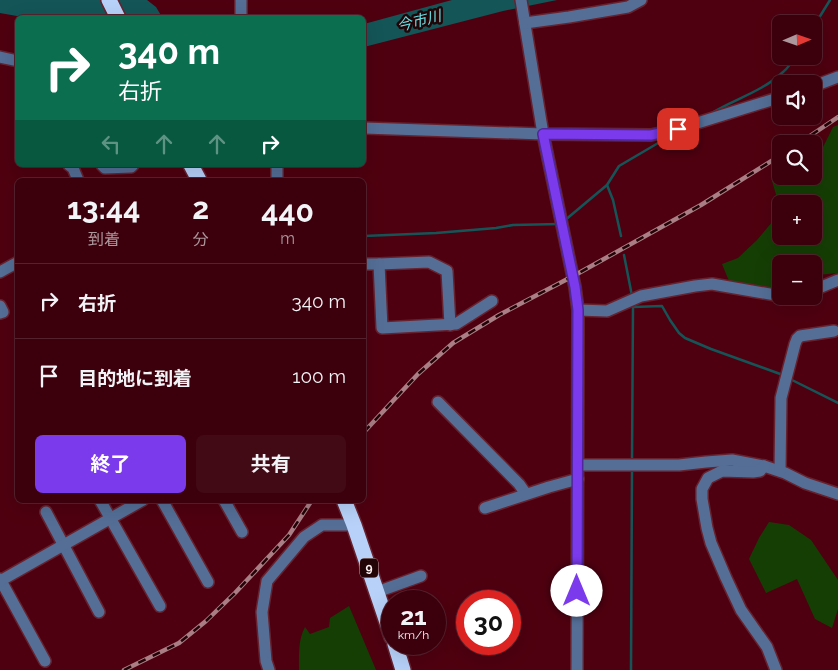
<!DOCTYPE html>
<html lang="ja">
<head>
<meta charset="utf-8">
<style>
  body { margin:0; font-family:Raleway,"Noto Sans JP",sans-serif; background:#420a15; color:#f1f3f6; height:100vh; display:flex; flex-direction:column; font-size:19px; white-space:nowrap }
  * { box-sizing:border-box; margin:0 }
  p { font-size:16px; color:#ac979d }
  .icon { flex:none; width:28px; height:28px; fill:none; stroke:currentColor; stroke-width:2; stroke-linecap:round; stroke-linejoin:round }
  .map { position:relative; flex:1; overflow:hidden }
  .side { position:absolute; left:15px; top:178px; width:351px; height:325px; display:flex; flex-direction:column; background:#3b000c; border-radius:8px; box-shadow:0 5px 20px #0002,0 0 0 1px #54222d }
  .side>* { flex:none }
  .banner { position:absolute; left:15px; top:15px; width:351px; height:152px; border-radius:8px; box-shadow:0 5px 20px #0002,0 0 0 1px #54222d; background:#0b6e4f; color:#fff; overflow:hidden }
  .needle { width:32px; rotate:88deg }
  .fabs { position:absolute; left:772px; top:15px; display:grid; gap:10px }
  .fabs a { display:grid; place-items:center; width:50px; height:50px; border-radius:8px; background:#3b000c; box-shadow:0 5px 20px #0002,0 0 0 1px #54222d; font-size:25px }
  .speed { position:absolute; left:381px; top:590px; display:flex; gap:10px; font-size:25px; font-weight:700; text-align:center }
  .speed>* { display:grid; place-content:center; width:65px; height:65px; border-radius:50%; background:#3b000c; box-shadow:0 5px 20px #0002,0 0 0 1px #54222d; line-height:1 }
  .speed small { font-size:12px; font-weight:400 }
  .speed .limit { border:8px solid #d22; background:#fff; color:#111 }
  .pin { position:absolute; display:grid; place-items:center; width:42px; height:42px; color:#fff; margin:-21px; border-radius:10px; box-shadow:0 2px 8px #0006 }
  .me { position:absolute; width:55px; margin:-28px; rotate:0deg; stroke-linejoin:round; filter:drop-shadow(0 0 4px #0008) }
  .turn { display:flex; align-items:center; gap:18px; height:105px; padding:0 20px; font-size:22px }
  .turn .icon { width:65px; height:65px; stroke-width:2.5 }
  .turn b { display:block; font-size:35px; line-height:42px }
  .lanes { display:flex; align-items:center; height:48px; padding:0 20px; background:#0003; justify-content:center; gap:25px; direction:ltr }
  .lanes .off { opacity:.35 }
  .eta { display:flex; justify-content:space-evenly; align-items:center; height:85px; text-align:center }
  .eta b { font-size:30px; font-weight:700; line-height:35px }
  .button { display:flex; gap:10px; margin-top:auto; padding:10px 20px }
  .button a { flex:1; height:58px; border-radius:8px; background:#7c3aed; color:#fff; font-size:20px; font-weight:700; line-height:58px; text-align:center }
  .button a+a { background:#420a15; color:#f1f3f6 }
  ul { padding:0; list-style:none }
  li { display:flex; align-items:center; gap:15px; height:75px; padding:0 20px; border-top:1px solid #54222d }
  li div { flex:1 }
  li b { display:block; font-size:19px }
  li em { font-style:normal }
  .map>svg:first-child { display:block }
  .green { fill:#153e05; fill-rule:evenodd }
  .water { fill:#145558 }
  .lines { fill:none; stroke-linecap:round; stroke-linejoin:round }
  .stream { stroke:#145558; stroke-width:2.5 }
  .minor-casing { stroke:#67222f; stroke-width:14 }
  .highway-casing { stroke:#67222f; stroke-width:18 }
  .minor { stroke:#546e96; stroke-width:11 }
  .highway { stroke:#b7d1f9; stroke-width:15 }
  .rail-casing { stroke:#a97e85; stroke-width:4.5 }
  .rail { stroke:#220406; stroke-width:2.5; stroke-dasharray:8; stroke-linecap:butt }
  .route-casing { stroke:#51269a; stroke-width:12 }
  .route { stroke:#7c3aed; stroke-width:9 }
  .labels { text-anchor:middle; stroke-width:5; stroke-linejoin:round; paint-order:stroke }
  .shield { fill:#220406; stroke:#b9a9aa; stroke-width:1 }
  .shield-label { font-size:12px; font-weight:bold; fill:#faf0f0 }
  .water-label { font-size:15px; font-style:italic; fill:#64e3e8; stroke:#220406 }
</style>
</head>
<body>
<div class="map">
<svg width="838" height="670" viewBox="0 0 838 670">
  <rect width="100%" height="100%" fill="#4f0010"/>
  <!-- green -->
  <g class="green">
    <path d="M838,125v148l-21,2 -3,2v-13h-33v23l-9,1 -43,-7 -7,-17 16,-6 19,-18 16,-19 4,-23 -5,-17 9,-7v2h33v-21l7,-4 12,-24zM781,204h33v32h-33z"/>
    <path d="M769,522l20,3 22,15 27,40v29l-6,19 -17,-9 -18,-40 -31,14 -17,-34 10,-21z"/>
    <path d="M349,606l27,64h-77c0,-15 -1,-30 6,-43l5,7 19,-7 1,-9z"/>
  </g>
  <!-- water -->
  <g class="water">
    <path d="M0,0h147l9,7 6,10 -134,1 -28,-5z"/>
    <path d="M452,0h105l-54,11 -139,36v-23z"/>
  </g>
  <g class="lines">
    <!-- stream -->
    <g class="stream">
      <path d="M814,26l16,-26"/>
      <path d="M710,115v-1c24,-15 52,-22 73,-42 5,-4 9,-10 12,-16"/>
      <path d="M607,185l6,15 8,36"/>
      <path d="M564,221l43,-36 12,-19 46,-27 11,-4"/>
      <path d="M364,236l72,-3 60,-5 17,-3 46,-1"/>
      <path d="M624,255l8,41"/>
      <path d="M633,307l29,-1 8,14 9,13 6,5 26,11 72,26"/>
      <path d="M790,379l48,24"/>
      <path d="M632,461l1,-157"/>
      <path d="M631,670l1,-201"/>
    </g>
    <!-- minor casing -->
    <g class="minor-casing">
      <g id="minor">
        <path d="M521,0l22,134 32,153 3,23 -1,360"/>
        <path d="M241,18v-18"/>
        <path d="M525,23l44,-6 59,-10 13,-7"/>
        <path d="M0,57l18,4"/>
        <path d="M814,86l24,-9"/>
        <path d="M364,128l179,6 108,1 27,-6 103,-32"/>
        <path d="M69,165l4,3 5,12"/>
        <path d="M102,165l3,3 26,-1 2,-2"/>
        <path d="M277,165v15"/>
        <path d="M364,264h15l50,-2 18,9 3,54"/>
        <path d="M379,264l3,64 74,-4 36,-23"/>
        <path d="M0,272l18,-10"/>
        <path d="M814,290l24,-10"/>
        <path d="M0,306l3,6 -3,1"/>
        <path d="M578,310l29,1 34,-15 54,-10 17,-2 69,12"/>
        <path d="M438,402l81,82 7,10"/>
        <path d="M578,465h101l27,-3 26,-2 32,6 21,7 20,10 33,11"/>
        <path d="M764,466l-4,5 -7,1 -31,-1 -14,7 -6,11v10l5,29 4,15 15,35 15,32 26,37 9,23"/>
        <path d="M780,471l1,-73 14,-54 2,-5 3,-3 34,-5"/>
        <path d="M100,500l60,106"/>
        <path d="M162,500l46,82"/>
        <path d="M224,500l18,32"/>
        <path d="M485,508l64,-21 29,-8"/>
        <path d="M46,512l53,100"/>
        <path d="M0,579l45,82"/>
        <path d="M0,581l143,-81"/>
        <path d="M377,592l44,-16"/>
        <path d="M269,670l-3,-9 -4,-49 5,-31 37,-44 18,-12h32"/>
      </g>
    </g>
    <!-- highway casing -->
    <g class="highway-casing">
      <g id="highway">
        <path d="M109,0l9,18"/>
        <path d="M191,165l8,15"/>
        <path d="M344,500l10,25 38,112"/>
        <path d="M395,644l8,26"/>
      </g>
    </g>
    <!-- minor -->
    <use href="#minor" class="minor"/>
    <!-- highway -->
    <use href="#highway" class="highway"/>
    <!-- rail casing -->
    <g class="rail-casing">
      <g id="rail">
        <path d="M798,144l40,-27"/>
        <path d="M364,432l54,-58 35,-31 46,-28 78,-41 124,-69 80,-50"/>
        <path d="M124,670l55,-27 27,-22 29,-28 54,-58 23,-35"/>
      </g>
    </g>
    <!-- rail -->
    <use href="#rail" class="rail"/>
  </g>
  <g class="lines">
    <!-- route casing -->
    <g class="route-casing">
      <path id="route" d="M577,591l1,-281 -3,-23 -32,-153 108,1 27,-6"/>
    </g>
    <!-- route -->
    <use href="#route" class="route"/>
  </g>
  <g class="labels">
    <!-- shield labels -->
    <rect class="shield" x="360" y="558.5" width="18" height="19" rx="4"/>
    <g class="shield-label">
      <text x="369" y="572">9</text>
    </g>
    <!-- water labels -->
    <g class="water-label">
      <text transform="translate(419 21) rotate(-14)" y="5">今市川</text>
    </g>
  </g>
</svg>
<div class="fabs">
<a><svg class="needle" viewBox="-14 -14 28 28"><path d="M0-13l5 13h-10z" fill="#e53935"/><path d="M0 13l5-13h-10z" fill="#ac979d"/></svg></a>
<a><svg class="icon" aria-label="sound" viewBox="0 0 24 24"><path d="M4 9h4l5-4v14l-5-4H4zM17 9q2 3 0 6"/></svg></a>
<a><svg class="icon" aria-label="search" viewBox="0 0 24 24"><circle cx="10" cy="10" r="6"/><path d="M15 15l6 6"/></svg></a>
<a>+</a>
<a>−</a>
</div>
<div class="speed"><div>21<small>km/h</small></div><div class="limit">30</div></div>
<div class="pin" style="left:678px;top:129px;background:#d93025"><svg class="icon" aria-label="arrive" viewBox="0 0 24 24"><path d="M6 21V4h12l-3 4 3 4H6"/></svg></div>
<svg class="me" style="left:577px;top:591px" viewBox="-20 -20 40 40"><circle r="19" fill="#fff"/><path d="M0-13L10 11 0 6-10 11z" fill="#7c3aed"/></svg>
<div class="banner">
<div class="turn"><svg class="icon" aria-label="right" viewBox="0 0 24 24"><path d="M7 20v-9h11M14 6l5 5-5 5"/></svg><div><b>340 m</b>右折</div></div>
<div class="lanes"><svg class="icon off" aria-label="left" viewBox="0 0 24 24"><path d="M17 20v-9H6M10 6l-5 5 5 5"/></svg><svg class="icon off" aria-label="ahead" viewBox="0 0 24 24"><path d="M12 20V5M6 11l6-6 6 6"/></svg><svg class="icon off" aria-label="ahead" viewBox="0 0 24 24"><path d="M12 20V5M6 11l6-6 6 6"/></svg><svg class="icon" aria-label="right" viewBox="0 0 24 24"><path d="M7 20v-9h11M14 6l5 5-5 5"/></svg></div>
</div>
<section class="side">
<div class="eta">
<div><b>13:44</b><p>到着</p></div>
<div><b>2</b><p>分</p></div>
<div><b>440</b><p>m</p></div>
</div>
<ul>
<li><svg class="icon" aria-label="right" viewBox="0 0 24 24"><path d="M7 20v-9h11M14 6l5 5-5 5"/></svg><div><b>右折</b></div><em>340 m</em></li>
<li><svg class="icon" aria-label="arrive" viewBox="0 0 24 24"><path d="M6 21V4h12l-3 4 3 4H6"/></svg><div><b>目的地に到着</b></div><em>100 m</em></li>
</ul>
<div class="button"><a>終了</a><a>共有</a></div>
</section>
</div>
</body>
</html>
